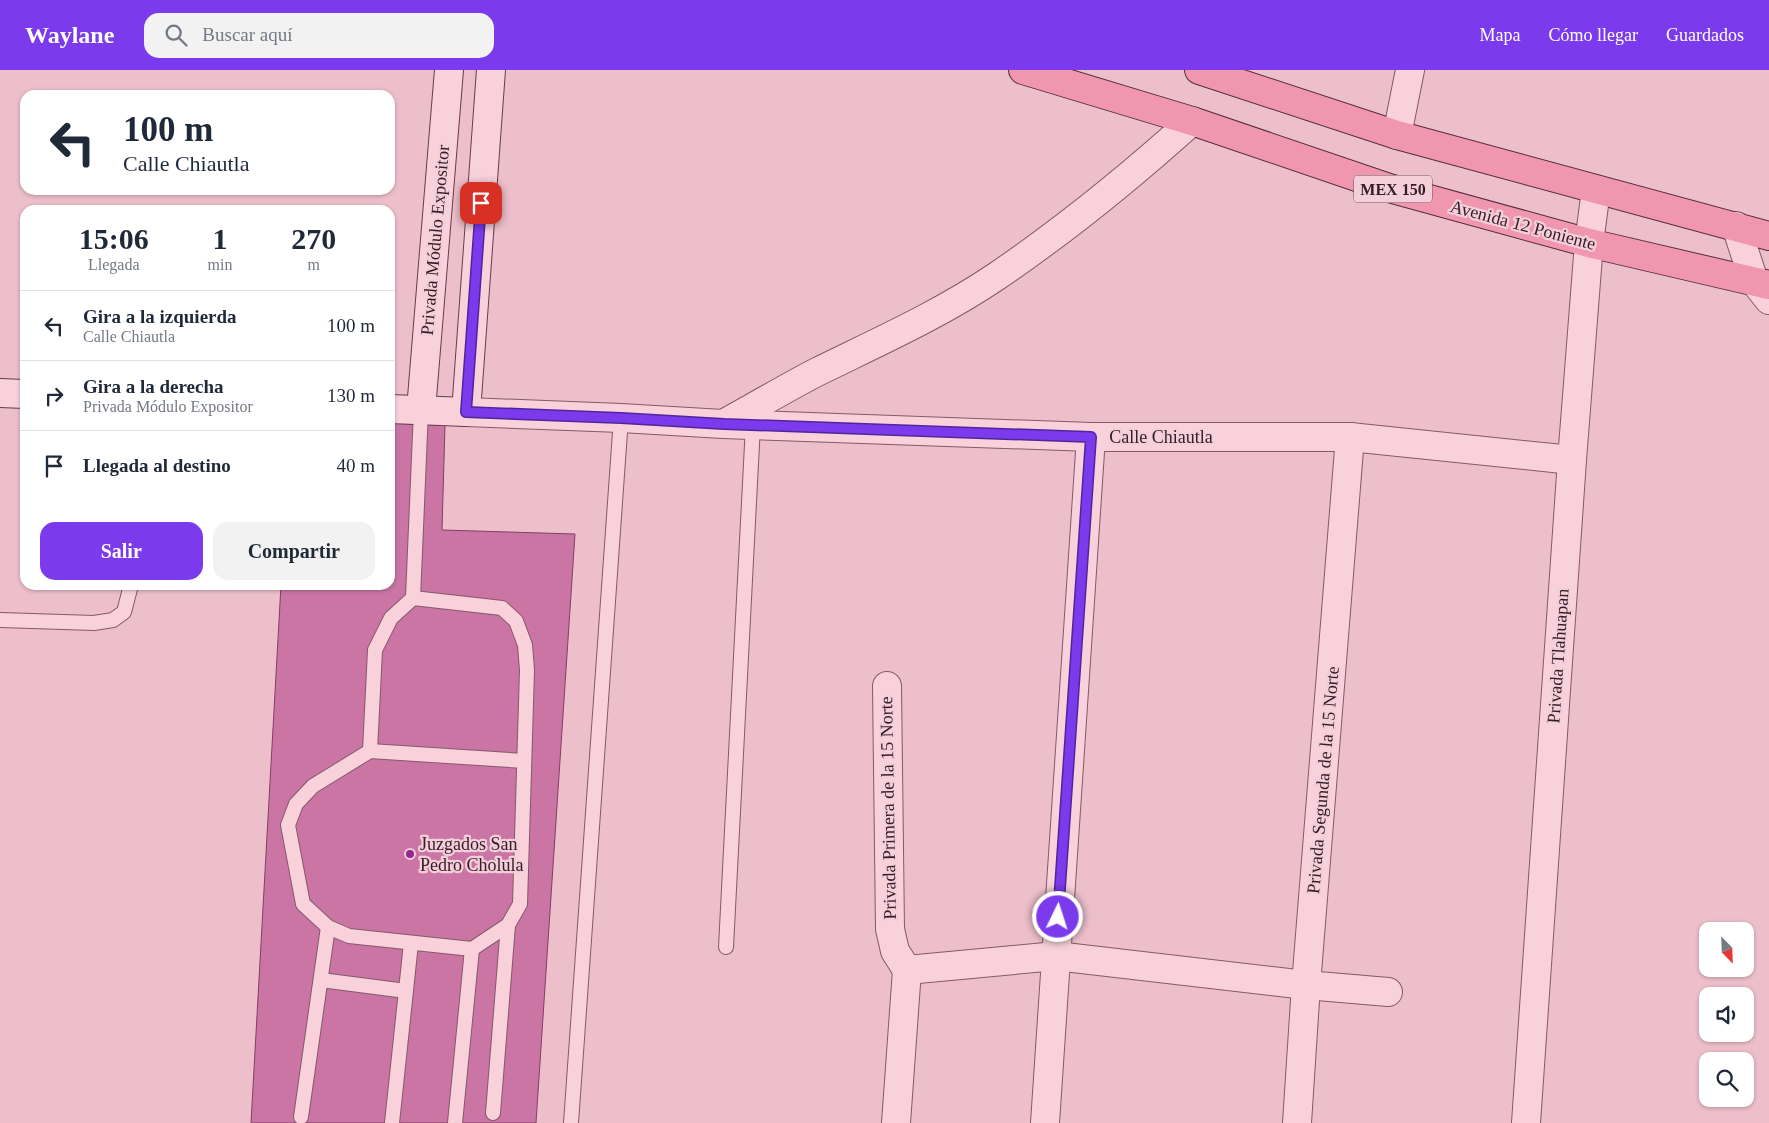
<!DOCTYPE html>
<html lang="es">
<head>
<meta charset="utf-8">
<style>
  body { margin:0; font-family:"Times New Roman",serif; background:#f2f2f3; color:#1f2937; height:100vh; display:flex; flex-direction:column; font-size:19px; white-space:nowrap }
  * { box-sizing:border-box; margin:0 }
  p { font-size:16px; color:#747a83 }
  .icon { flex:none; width:28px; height:28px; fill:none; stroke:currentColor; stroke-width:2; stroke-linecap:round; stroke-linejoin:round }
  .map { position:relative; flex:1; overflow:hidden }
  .sheet { position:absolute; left:20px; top:135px; width:375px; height:385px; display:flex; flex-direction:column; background:#fff; border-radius:15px; box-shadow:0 1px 4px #0004 }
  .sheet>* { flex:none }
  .banner { position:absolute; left:20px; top:20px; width:375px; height:105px; border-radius:15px; box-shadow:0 1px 4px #0004; background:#fff; color:#1f2937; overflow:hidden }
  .needle { width:32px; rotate:157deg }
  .buttons { position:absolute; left:1699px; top:852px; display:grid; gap:10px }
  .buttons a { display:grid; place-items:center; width:55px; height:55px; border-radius:10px; background:#fff; box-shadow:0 1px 4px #0004; font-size:25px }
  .pin { position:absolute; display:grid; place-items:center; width:42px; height:42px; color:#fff; margin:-21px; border-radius:10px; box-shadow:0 2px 8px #0006 }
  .me { position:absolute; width:55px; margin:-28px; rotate:4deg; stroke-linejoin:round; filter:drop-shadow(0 0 4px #0008) }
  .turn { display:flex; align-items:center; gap:18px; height:105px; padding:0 20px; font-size:22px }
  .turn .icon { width:65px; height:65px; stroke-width:2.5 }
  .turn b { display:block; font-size:35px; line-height:42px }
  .eta { display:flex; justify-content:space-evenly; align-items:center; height:85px; text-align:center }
  .eta b { font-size:30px; font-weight:600; line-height:35px }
  .cta { display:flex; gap:10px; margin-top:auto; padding:10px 20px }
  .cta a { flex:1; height:58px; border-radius:15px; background:#7c3aed; color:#fff; font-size:20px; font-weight:600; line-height:58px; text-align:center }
  .cta a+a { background:#f2f2f3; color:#1f2937 }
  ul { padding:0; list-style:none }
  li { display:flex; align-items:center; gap:15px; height:70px; padding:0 20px; border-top:1px solid #e0e1e3 }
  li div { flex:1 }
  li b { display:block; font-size:19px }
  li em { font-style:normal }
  header { display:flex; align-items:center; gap:30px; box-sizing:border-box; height:70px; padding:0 25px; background:#7c3aed; color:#fff }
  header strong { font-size:24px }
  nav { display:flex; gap:28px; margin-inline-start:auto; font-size:18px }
  .search { width:350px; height:45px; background:#f2f2f3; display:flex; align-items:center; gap:12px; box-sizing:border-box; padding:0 18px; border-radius:15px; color:#747a83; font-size:19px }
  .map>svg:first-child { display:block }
  .building { fill:#ca75a4; stroke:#833e65 }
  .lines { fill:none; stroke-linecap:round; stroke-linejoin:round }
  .lane-casing { stroke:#85586b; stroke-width:16 }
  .street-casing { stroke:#85586b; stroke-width:30 }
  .secondary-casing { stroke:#663b4f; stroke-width:30 }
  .primary-casing { stroke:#522c3f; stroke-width:30 }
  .lane { stroke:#f8d1db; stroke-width:14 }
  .street { stroke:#f8d1db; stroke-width:28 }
  .secondary { stroke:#f8d1db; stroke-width:28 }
  .primary { stroke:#f096af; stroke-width:28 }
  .route-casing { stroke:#51269a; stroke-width:12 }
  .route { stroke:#7c3aed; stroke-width:9 }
  .poi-dot { fill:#92298f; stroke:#f4ced8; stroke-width:2 }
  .labels { text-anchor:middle; stroke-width:4.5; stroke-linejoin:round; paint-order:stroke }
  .shield { fill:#f4ced8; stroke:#6e515d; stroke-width:1 }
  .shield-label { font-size:16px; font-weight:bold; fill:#341c28 }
  .street-label { font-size:18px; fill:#341c28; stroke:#f4ced8 }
  .poi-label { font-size:18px; fill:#341c28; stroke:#f4ced8; text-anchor:start }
</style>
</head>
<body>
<header>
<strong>Waylane</strong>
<div class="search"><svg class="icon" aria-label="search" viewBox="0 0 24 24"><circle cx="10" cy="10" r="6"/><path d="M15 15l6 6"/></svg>Buscar aquí</div>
<nav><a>Mapa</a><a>Cómo llegar</a><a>Guardados</a></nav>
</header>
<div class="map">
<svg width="1769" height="1053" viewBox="0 0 1769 1053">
  <rect width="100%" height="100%" fill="#edbfcb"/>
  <!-- building -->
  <path class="building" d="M390,353l55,2 -3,105 133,4 -39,589h-285l30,-538h109z"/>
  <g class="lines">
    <!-- lane casing -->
    <g class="lane-casing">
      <g id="lane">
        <path d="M421,340l-8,188 89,10 14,13 9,24 2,25 -7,234 -12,21 -36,24 -17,174"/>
        <path d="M413,528l-22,20 -16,32 -5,101 -57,35 -17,18 -8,21 15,79 25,23 21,9 123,13"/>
        <path d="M0,550l94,3 19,-3 11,-8 7,-27"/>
        <path d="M370,681l154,10"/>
        <path d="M726,877l27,-522"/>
        <path d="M321,910l85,11"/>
        <path d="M493,1043l15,-188"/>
        <path d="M301,1047l27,-190"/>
        <path d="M392,1053l19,-180"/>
        <path d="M571,1053l50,-705"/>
      </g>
    </g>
    <!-- street casing -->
    <g class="street-casing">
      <g id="street">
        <path d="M1397,65l13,-65"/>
        <path d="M1736,156l18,55 15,19"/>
        <path d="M466,342l155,6 102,6 368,13h259l222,23"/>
        <path d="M725,353c31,-17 61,-35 92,-51 61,-30 124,-58 180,-96 69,-47 134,-100 195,-155"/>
        <path d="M887,616l3,243 5,22 12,19 149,-14 250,29 82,7"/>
        <path d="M896,1053l11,-153"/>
        <path d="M1045,1053l46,-686"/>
        <path d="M1297,1053l9,-138 44,-548"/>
        <path d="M1526,1053l46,-663 17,-217 7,-53"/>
      </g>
    </g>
    <!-- secondary casing -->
    <g class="secondary-casing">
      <g id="secondary">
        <path d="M0,323l25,1"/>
        <path d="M390,339l76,3 25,-342"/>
        <path d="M421,340l28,-340"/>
      </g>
    </g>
    <!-- primary casing -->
    <g class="primary-casing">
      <g id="primary">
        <path d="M1023,0l169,51 197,67 200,55 180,42"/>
        <path d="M1199,0l198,65 372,101"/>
      </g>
    </g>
    <!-- lane -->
    <use href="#lane" class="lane"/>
    <!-- street -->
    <use href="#street" class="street"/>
    <!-- secondary -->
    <use href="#secondary" class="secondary"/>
    <!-- primary -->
    <use href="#primary" class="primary"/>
  </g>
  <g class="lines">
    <!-- route casing -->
    <g class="route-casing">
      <path id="route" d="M481,133l-15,209 155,6 103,6 367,13 -33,480"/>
    </g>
    <!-- route -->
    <use href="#route" class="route"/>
  </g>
  <!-- markers -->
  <circle class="poi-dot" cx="410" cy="784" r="5"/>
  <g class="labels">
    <!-- shield labels -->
    <rect class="shield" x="1354" y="105.5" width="78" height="27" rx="4"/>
    <g class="shield-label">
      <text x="1393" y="125">MEX 150</text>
    </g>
    <!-- street labels -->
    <g class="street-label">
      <text transform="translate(1523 155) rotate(15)" y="6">Avenida 12 Poniente</text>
      <text transform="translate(435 170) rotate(-85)" y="6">Privada Módulo Expositor</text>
      <text x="1161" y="373">Calle Chiautla</text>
      <text transform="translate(1558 586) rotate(-86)" y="6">Privada Tlahuapan</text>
      <text transform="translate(1323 710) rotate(-85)" y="6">Privada Segunda de la 15 Norte</text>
      <text transform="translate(888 738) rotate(-91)" y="6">Privada Primera de la 15 Norte</text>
    </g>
    <!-- poi labels -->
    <g class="poi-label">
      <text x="420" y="780">Juzgados San<tspan x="420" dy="21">Pedro Cholula</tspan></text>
    </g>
  </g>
</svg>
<div class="buttons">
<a><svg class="needle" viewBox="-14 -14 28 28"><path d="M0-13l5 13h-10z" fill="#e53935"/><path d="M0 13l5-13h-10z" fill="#747a83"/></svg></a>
<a><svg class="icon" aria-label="sound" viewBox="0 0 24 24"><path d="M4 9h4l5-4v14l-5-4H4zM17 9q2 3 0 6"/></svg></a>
<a><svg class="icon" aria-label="search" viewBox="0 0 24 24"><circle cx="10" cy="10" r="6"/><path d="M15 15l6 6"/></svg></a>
</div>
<div class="pin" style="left:481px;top:133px;background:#d93025"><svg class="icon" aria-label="arrive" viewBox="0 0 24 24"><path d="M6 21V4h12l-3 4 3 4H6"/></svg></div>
<svg class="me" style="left:1058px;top:847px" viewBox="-20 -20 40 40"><circle r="17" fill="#7c3aed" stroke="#fff" stroke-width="3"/><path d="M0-11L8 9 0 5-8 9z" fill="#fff"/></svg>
<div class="banner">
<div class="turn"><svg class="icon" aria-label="left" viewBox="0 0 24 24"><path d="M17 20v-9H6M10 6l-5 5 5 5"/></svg><div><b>100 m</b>Calle Chiautla</div></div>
</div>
<section class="sheet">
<div class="eta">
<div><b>15:06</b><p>Llegada</p></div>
<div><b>1</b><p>min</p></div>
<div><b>270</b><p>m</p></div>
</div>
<ul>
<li><svg class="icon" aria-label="left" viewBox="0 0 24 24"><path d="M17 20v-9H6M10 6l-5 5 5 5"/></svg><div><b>Gira a la izquierda</b><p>Calle Chiautla</p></div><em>100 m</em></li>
<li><svg class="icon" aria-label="right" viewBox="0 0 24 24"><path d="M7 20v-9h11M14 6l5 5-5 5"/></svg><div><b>Gira a la derecha</b><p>Privada Módulo Expositor</p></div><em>130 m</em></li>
<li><svg class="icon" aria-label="arrive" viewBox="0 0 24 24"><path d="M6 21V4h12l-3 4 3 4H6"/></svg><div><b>Llegada al destino</b></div><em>40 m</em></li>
</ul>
<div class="cta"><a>Salir</a><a>Compartir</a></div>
</section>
</div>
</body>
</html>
